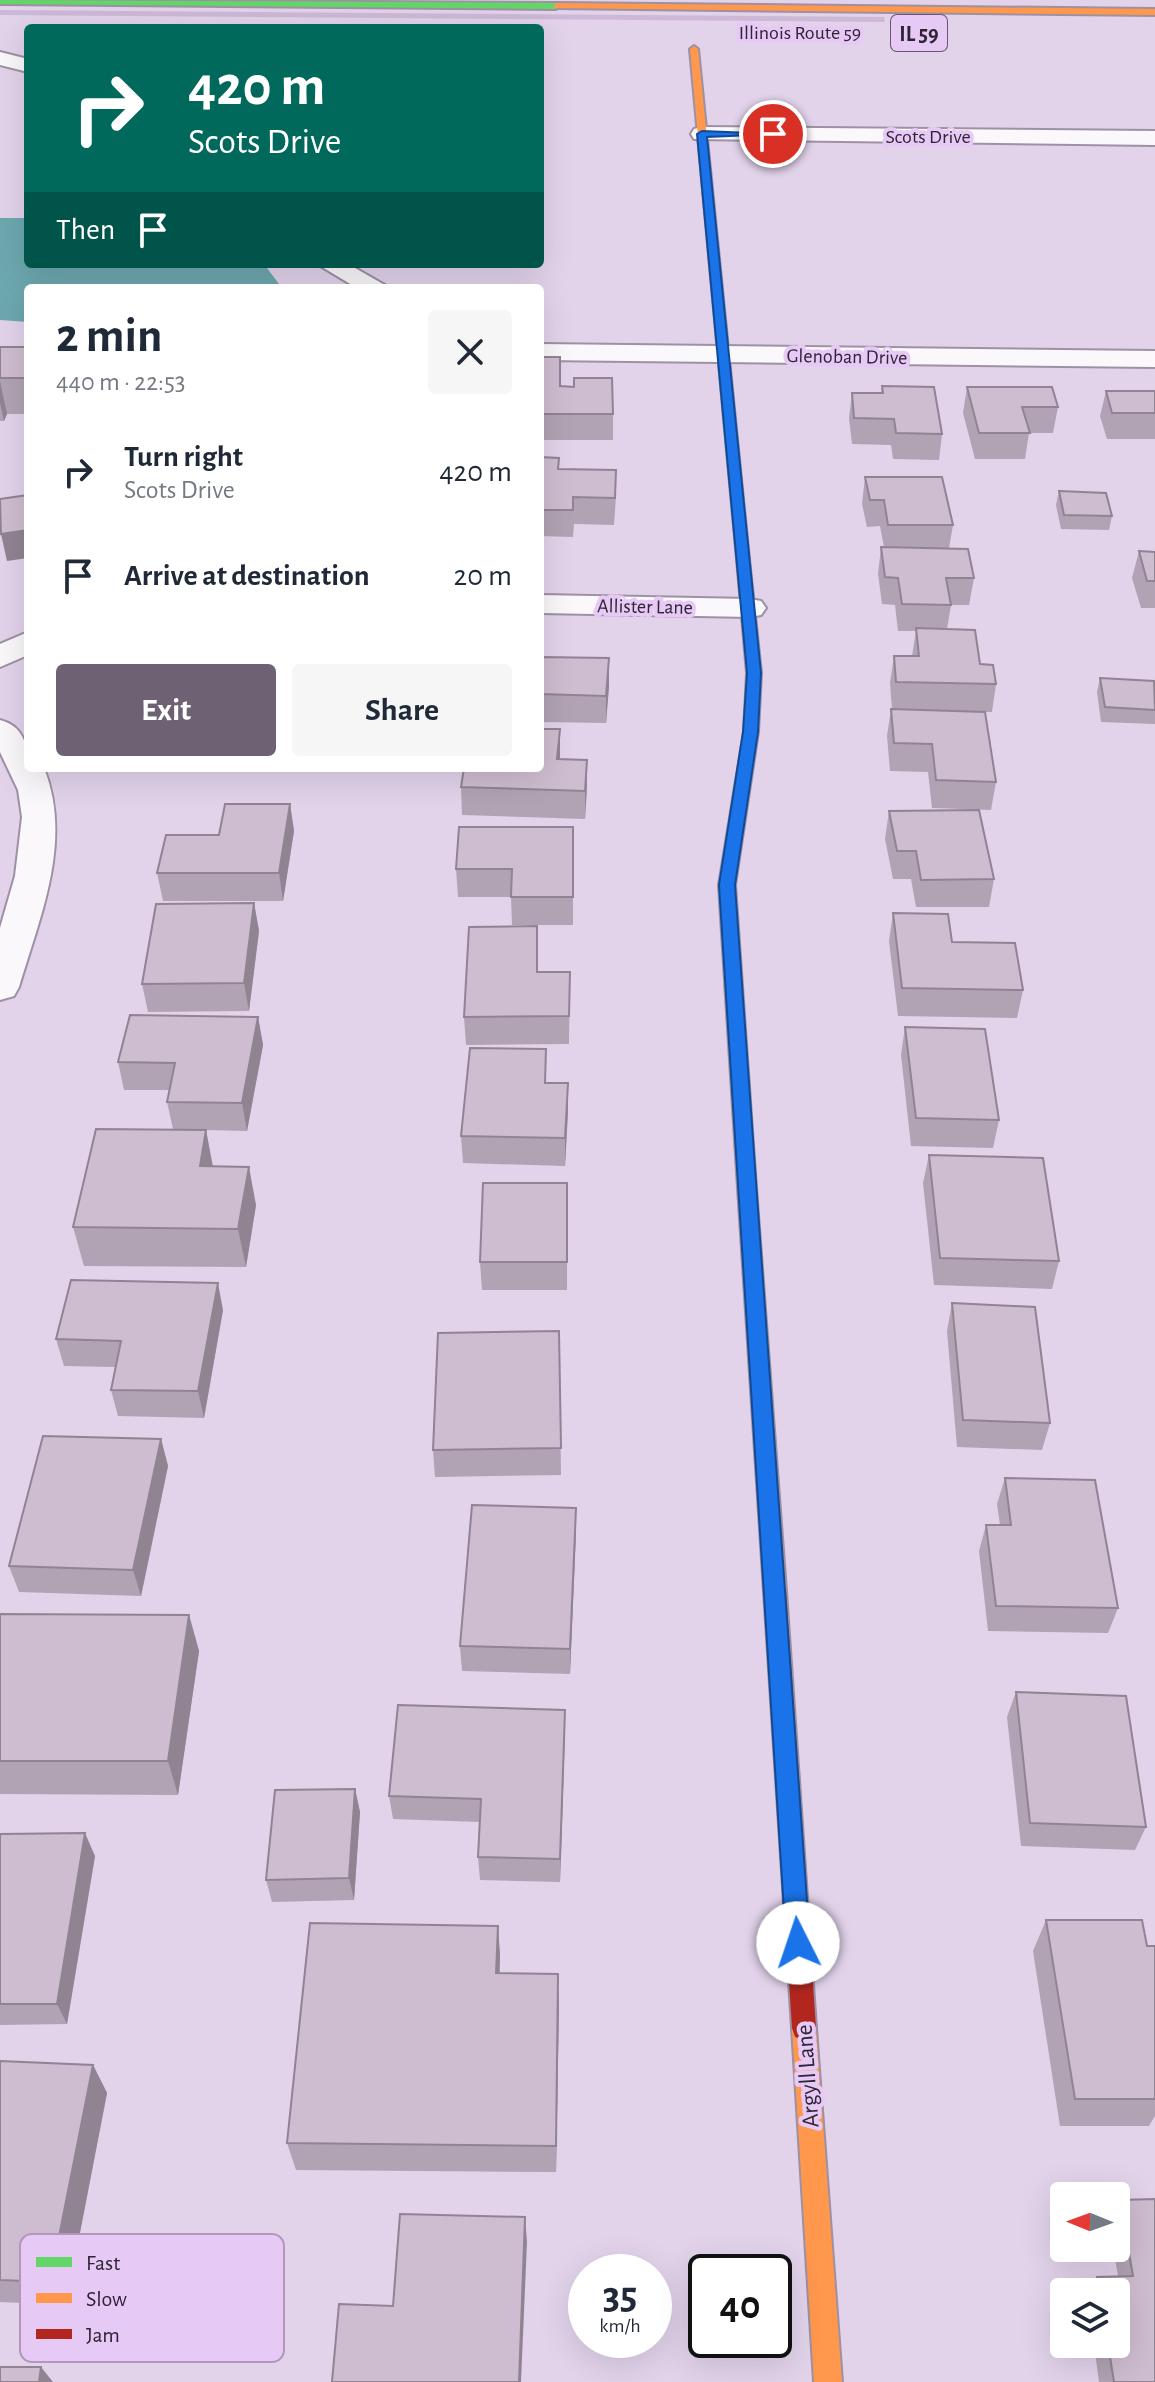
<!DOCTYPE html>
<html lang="en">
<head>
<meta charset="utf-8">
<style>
  body { margin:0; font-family:"Alegreya Sans",sans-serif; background:#f6f6f7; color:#1f2937; height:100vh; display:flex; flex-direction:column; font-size:30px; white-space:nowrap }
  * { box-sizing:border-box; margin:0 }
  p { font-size:26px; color:#747a83 }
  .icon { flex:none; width:44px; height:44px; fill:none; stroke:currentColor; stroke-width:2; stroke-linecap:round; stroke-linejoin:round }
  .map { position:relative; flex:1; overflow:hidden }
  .panel { position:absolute; left:24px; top:284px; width:520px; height:488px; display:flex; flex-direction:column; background:#fff; border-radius:8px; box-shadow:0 8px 32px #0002 }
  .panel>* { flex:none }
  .guide { position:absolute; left:24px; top:24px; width:520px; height:244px; border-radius:8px; box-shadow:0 8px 32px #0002; background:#00695c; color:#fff; overflow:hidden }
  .needle { width:52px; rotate:271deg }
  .buttons { position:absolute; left:1050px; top:2182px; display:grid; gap:16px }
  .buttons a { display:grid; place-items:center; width:80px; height:80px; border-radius:8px; background:#fff; box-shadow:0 8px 32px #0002; font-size:40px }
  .speed { position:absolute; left:568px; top:2254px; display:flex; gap:16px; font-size:40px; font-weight:700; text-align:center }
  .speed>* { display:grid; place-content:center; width:104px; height:104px; border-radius:50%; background:#fff; box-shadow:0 8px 32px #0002; line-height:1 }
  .speed small { font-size:20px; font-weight:400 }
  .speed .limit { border:4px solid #111; border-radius:12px; background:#fff; color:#111 }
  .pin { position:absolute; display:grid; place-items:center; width:68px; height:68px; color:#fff; margin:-34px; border:4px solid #fff; border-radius:50%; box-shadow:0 2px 8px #0007 }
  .me { position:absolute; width:88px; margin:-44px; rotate:356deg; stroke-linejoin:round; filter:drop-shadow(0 0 6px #0008) }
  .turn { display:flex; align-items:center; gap:28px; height:168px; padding:0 32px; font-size:36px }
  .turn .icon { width:104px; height:104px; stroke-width:2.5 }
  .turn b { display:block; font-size:56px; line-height:68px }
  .then { display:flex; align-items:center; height:76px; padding:0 32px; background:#0003; gap:16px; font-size:30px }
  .round { display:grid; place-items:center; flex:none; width:84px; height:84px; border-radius:8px; background:#f6f6f7 }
  .head { display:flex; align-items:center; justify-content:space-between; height:136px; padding:0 32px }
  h1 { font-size:48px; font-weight:700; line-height:60px }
  .cta { display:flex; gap:16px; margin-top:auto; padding:16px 32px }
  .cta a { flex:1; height:92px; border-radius:8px; background:#6e6174; color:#fff; font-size:32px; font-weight:700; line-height:92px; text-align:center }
  .cta a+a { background:#f6f6f7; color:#1f2937 }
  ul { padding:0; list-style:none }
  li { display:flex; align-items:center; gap:24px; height:104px; padding:0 32px }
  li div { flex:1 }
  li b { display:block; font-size:30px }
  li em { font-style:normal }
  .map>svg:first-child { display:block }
  .green { fill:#cdb9d7 }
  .water { fill:#6da8af }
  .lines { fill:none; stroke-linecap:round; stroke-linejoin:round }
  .street-casing { stroke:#9d91a4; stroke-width:4 }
  .fast-casing { stroke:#9d91a4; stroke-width:4 }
  .slow-casing { stroke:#9d91a4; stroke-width:4 }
  .jam-casing { stroke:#9d91a4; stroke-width:4 }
  .street { fill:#fbf8fc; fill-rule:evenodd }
  .fast { fill:#63d668; fill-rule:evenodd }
  .slow { fill:#ff974d; fill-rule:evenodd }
  .jam { fill:#b3261e; fill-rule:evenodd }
  .wall { fill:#b1a3b3 }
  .shaded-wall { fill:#908492 }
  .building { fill:#cebdd0; stroke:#908492; stroke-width:2 }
  .route { fill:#1a73e8; stroke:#114b97; stroke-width:2 }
  .labels { text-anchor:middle; stroke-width:8; stroke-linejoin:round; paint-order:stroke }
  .far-street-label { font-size:20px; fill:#2f2434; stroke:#e6c9f5 }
  .shield { fill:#e6c9f5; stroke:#66566e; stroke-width:2 }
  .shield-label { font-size:22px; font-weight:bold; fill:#2f2434 }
  .street-label { font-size:24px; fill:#2f2434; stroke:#e6c9f5 }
  .key { fill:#e6c9f5; stroke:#af98bb; stroke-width:2 }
  .key-label { font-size:22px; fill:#2f2434 }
</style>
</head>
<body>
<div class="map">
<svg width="1155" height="2382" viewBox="0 0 1155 2382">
  <rect width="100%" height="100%" fill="#e2d3eb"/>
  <!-- green -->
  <path class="green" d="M0,10l884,7 1,5 -885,-7z"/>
  <!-- water -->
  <path class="water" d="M0,218h28v46h236l18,24h-254v34l-28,-2z"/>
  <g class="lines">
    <!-- street casing -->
    <g class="street-casing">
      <g id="street">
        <path d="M0,52l28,7v13l-28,-7z"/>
        <path d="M702,127l453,4v14l-461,-6 -3,-5 3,-5z"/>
        <path d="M317,264h31l42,24h-33z"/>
        <path d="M540,344l615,7v16l-615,-7z"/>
        <path d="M540,595l210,4 11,2 5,7 -5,7 -11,2 -210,-4z"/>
        <path d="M28,632v23l-28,12v-23z"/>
        <path d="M0,720c24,6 28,26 28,48h16c29,73 -4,148 -25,219l-5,9 -14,4v-72l15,-52 7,-59 -4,-27 -18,-38z"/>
      </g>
    </g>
    <!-- fast casing -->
    <g class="fast-casing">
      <path id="fast" d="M0,0l556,3 4,3 -4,3 -556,-5z"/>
    </g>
    <!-- slow casing -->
    <g class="slow-casing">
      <g id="slow">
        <path d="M556,3l599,6v6l-602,-7z"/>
        <path d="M694,46l4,3 51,510 -6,4 -6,-4 -47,-510z"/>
        <path d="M747,1181l9,7 30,403 -4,7 -7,2 -7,-2 -4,-7 -26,-403z"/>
        <path d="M804,2016l9,3 3,9 26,354h-28l-22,-354 3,-9z"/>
      </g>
    </g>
    <!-- jam casing -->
    <g class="jam-casing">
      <g id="jam">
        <path d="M743,555l6,4 12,114 -3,59 -23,153 21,303 -9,7 -9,-7 -19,-303 25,-153 3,-59 -10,-114z"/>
        <path d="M775,1582l7,2 4,7 30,437 -3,9 -9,3 -9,-3 -3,-9 -28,-437 4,-7z"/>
      </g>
    </g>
    <!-- street -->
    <use href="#street" class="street"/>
    <!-- fast -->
    <use href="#fast" class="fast"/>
    <!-- slow -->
    <use href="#slow" class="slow"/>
    <!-- jam -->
    <use href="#jam" class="jam"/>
  </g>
  <!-- wall -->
  <g class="wall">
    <path d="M0,347h28v67h-21l-3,7h-4z"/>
    <path d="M540,357l20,29 53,28v26h-73z"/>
    <path d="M882,386l60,48 -3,26 -46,-1 -2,-14 -39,-1 -3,-26 3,-25h29z"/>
    <path d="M967,387l91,20 -5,26h-24l-4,26h-50l-12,-46z"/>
    <path d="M1106,391h49v48h-48l-7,-23z"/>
    <path d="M540,457l19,12 57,27 -2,29 -40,-1 -1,13 -33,-1z"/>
    <path d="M865,477l88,48 -4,23 25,30 -5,27h-18l-4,24 33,35 16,20 -4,28h-7l11,70 -5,28 -59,-2 -4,-36 -38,-1 -3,-35 4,-27h1l-2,-26 4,-27h18l4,-25h-18l-3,-26 -13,-1 -4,-30 3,-27h3l-4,-21 -13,1 -5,-23z"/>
    <path d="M1059,491l53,25 -3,14 -48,-1 -5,-24z"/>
    <path d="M1139,551l16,1v56h-14l-9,-30z"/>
    <path d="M540,657l69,29 -3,37 -66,-1z"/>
    <path d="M1100,678l55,8v38l-54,-2 -4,-30z"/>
    <path d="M560,759l27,1 -2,59 -123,-4 -1,-28z"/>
    <path d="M290,804l4,27 -11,70h-120l-6,-28 62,-38z"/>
    <path d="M889,811l105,68 -5,28h-73l-5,-28h-18l-8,-40z"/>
    <path d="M573,827v98h-61l-1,-28h-53l-2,-28z"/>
    <path d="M254,903l5,28 -10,80 -101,1 -6,-28z"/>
    <path d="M893,913l59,29 71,48 -6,28 -119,-2 -9,-75z"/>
    <path d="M538,972h32l-1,72 -103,1 -2,-28z"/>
    <path d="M258,1017l5,28 -16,86 -41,-1 7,36 43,39 -10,62 -162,-1 -11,-39 100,-98 -6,-27 3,-12h-46l-6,-28z"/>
    <path d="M905,1027l94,93 -6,28 -82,-2 -10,-91z"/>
    <path d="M547,1083l21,28 -3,55 -102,-3 -2,-27z"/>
    <path d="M929,1155l130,106 -7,28 -118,-4 -11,-102z"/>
    <path d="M567,1183v107h-85l-2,-28z"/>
    <path d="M952,1303l98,120 -8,27 -85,-3 -10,-116z"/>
    <path d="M223,1310l-19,108 -86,-2 -7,-26 4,-23 -51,-1 -8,-27z"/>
    <path d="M559,1331l2,144 -126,2 -2,-27z"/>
    <path d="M161,1439l7,27 -27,130 -122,-4 -10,-26z"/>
    <path d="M1005,1478l113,130 -10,25 -120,-2 -9,-80 7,-26h14l-3,-21z"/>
    <path d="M576,1508l-6,166 -108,-3 -2,-25z"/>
    <path d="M0,1614l189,1 10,36 -21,144 -178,-1z"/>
    <path d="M1016,1692l130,135 -11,23 -114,-4 -14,-129z"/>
    <path d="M565,1710l-5,172 -80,-2 -2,-23 2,-35 -87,-3 -4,-23z"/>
    <path d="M355,1789l5,23 -6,88 -82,2 -6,-22z"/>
    <path d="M0,1834l95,22 -28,168 -67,1z"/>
    <path d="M1046,1920l101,26h8v170l-6,10h-89l-27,-175z"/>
    <path d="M498,1926l2,30v17l59,30 -3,169 -260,-2 -9,-27z"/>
    <path d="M0,2061l93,4 14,28 -41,212 -66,-3z"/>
    <path d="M1120,2200l35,182h-56l-5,-38h22v-52h-30l11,-15 21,-1 -5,-28h3v-42z"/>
  </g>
  <!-- shaded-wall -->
  <g class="shaded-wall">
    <path d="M0,381l7,33 -3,7 -4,-18z"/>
    <path d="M28,530v28l-21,3 -6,-27z"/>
    <path d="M609,658v28l-3,37v-27z"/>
    <path d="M560,729v28l-3,30v-28z"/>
    <path d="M587,760v28l-2,31v-28z"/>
    <path d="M290,804l4,27 -11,70 -4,-28z"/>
    <path d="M254,903l5,28 -10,80 -5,-28z"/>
    <path d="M258,1017l5,28 -16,86 -5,-28z"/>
    <path d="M568,1083v28l-3,55v-28z"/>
    <path d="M206,1130l7,39 -13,-3z"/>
    <path d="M249,1167l7,38 -10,62 -8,-38z"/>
    <path d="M218,1283l5,27 -19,108 -6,-27z"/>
    <path d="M161,1439l7,27 -27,130 -8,-26z"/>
    <path d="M576,1508v26l-6,140v-25z"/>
    <path d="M189,1615l10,36 -21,144 -10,-34z"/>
    <path d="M565,1710v24l-5,148v-23z"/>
    <path d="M355,1789l5,23 -6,88 -5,-22z"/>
    <path d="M85,1833l10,23 -28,168 -10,-20z"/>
    <path d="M498,1926l2,30 -2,47 -2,-30z"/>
    <path d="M558,1974l1,29 -3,169v-26z"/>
    <path d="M93,2065l14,28 -41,212 -16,-23z"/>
    <path d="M525,2217l2,25 -6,140h-2z"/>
    <path d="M41,2367l12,15h-14z"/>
  </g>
  <!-- building -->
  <g class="building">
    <rect x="0" y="347" width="28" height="31"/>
    <path d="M540,357h20v29l14,1v-9h38l1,36h-73z"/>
    <path d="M882,386l52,1 8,47 -46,-1 -2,-14 -40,-1 -2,-25h31z"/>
    <path d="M967,387h85l6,20h-36l8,26h-51z"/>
    <path d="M1106,391h49v22h-43z"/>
    <path d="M540,457l19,1 -1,11 58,1 -1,28 -42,-1v13h-33z"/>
    <path d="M865,477h77l11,48h-65l-4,-25h-14z"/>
    <path d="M1059,491l47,2 6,23 -48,-1z"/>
    <path d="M28,495v35l-27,4 -1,-35z"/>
    <path d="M881,547l87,2 6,29h-28l5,27 -49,-1 -4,-26 -13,-1z"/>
    <path d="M1139,551l16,1v29h-8z"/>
    <path d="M916,628l59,2 5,34 13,1 3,19 -100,-2 -2,-26h25z"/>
    <path d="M540,657l69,1 -3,38 -66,-2z"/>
    <path d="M1100,678l54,3 1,29 -50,-3z"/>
    <path d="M891,709l94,3 11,70 -60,-2 -4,-36 -38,-1z"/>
    <path d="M540,729h20l-3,30 30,1 -2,31 -124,-4 3,-19h76z"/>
    <path d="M225,804h65l-11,69h-122l9,-38h53z"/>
    <path d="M979,810l15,69 -73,1 -5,-29h-19l-8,-40z"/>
    <path d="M459,827h114v70h-62l1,-28h-56z"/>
    <path d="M254,903l-10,80 -102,1 14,-80z"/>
    <path d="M893,913l55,1 4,28 63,1 8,47 -121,-2z"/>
    <path d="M537,926v46h33l-1,44 -105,1 5,-90z"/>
    <path d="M130,1015l128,2 -16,86 -75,-1 8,-39 -57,-1z"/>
    <path d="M905,1027l80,2 14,91 -83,-2z"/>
    <path d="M470,1048l76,1 -1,34h23l-3,55 -104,-2z"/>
    <path d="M96,1129l110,1 -6,36 49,1 -11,62 -165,-2z"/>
    <path d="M929,1155l114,3 16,103 -119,-3z"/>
    <path d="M483,1183h84v79h-87z"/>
    <path d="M71,1280l147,3 -20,108 -87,-1 10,-49 -65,-2z"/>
    <path d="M952,1303l83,4 15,116 -87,-3z"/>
    <path d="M559,1331l2,117 -128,2 5,-117z"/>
    <path d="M43,1436l118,3 -28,131 -124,-4z"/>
    <path d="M1005,1478l90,2 23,128 -122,-2 -10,-81h25z"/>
    <path d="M472,1505l104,3 -6,141 -110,-3z"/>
    <path d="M0,1614l189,1 -21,146h-168z"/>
    <path d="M1016,1692l110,4 20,131 -116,-4z"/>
    <path d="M398,1705l167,5 -5,149 -82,-2 3,-58 -92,-3z"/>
    <path d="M355,1789l-6,89 -83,2 9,-90z"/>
    <path d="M85,1833l-28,171h-57v-170z"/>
    <path d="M1046,1920h96l5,26h8v153h-80z"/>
    <path d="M310,1923l188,3 -2,47 62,1 -2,172 -269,-3z"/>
    <path d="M0,2061l93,4 -43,217 -50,-2z"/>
    <path d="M1155,2199v183h-41l-6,-38h8v-52h-16l-3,-15 36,-1 -13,-76z"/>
    <path d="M400,2214l125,3 -6,165h-187l7,-78 54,2z"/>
    <path d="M0,2367h41l-2,15h-39z"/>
  </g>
  <!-- route -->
  <path class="route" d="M702,131l76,3 -71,3 54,536 -3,59 -23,153 75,1058 -3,8 -9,4 -8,-4 -4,-8 -67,-1058 24,-153 4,-59 -50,-539z"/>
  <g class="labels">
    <!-- far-street labels -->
    <g class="far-street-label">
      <text x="800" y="39">Illinois Route 59</text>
      <text x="928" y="143">Scots Drive</text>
      <text transform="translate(847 356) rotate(1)" y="7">Glenoban Drive</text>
      <text transform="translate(645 606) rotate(1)" y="7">Allister Lane</text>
    </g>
    <!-- shield labels -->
    <rect class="shield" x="891" y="15" width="56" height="36" rx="6"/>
    <g class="shield-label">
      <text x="919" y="41">IL 59</text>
    </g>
    <!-- street labels -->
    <g class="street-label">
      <text transform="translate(807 2076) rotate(-94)" y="8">Argyll Lane</text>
    </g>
  </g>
  <!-- legend -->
  <rect x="20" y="2234" width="264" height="128" rx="12" class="key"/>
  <rect x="36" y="2257" width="36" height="10" fill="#63d668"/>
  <rect x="36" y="2293" width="36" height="10" fill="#ff974d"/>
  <rect x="36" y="2329" width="36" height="10" fill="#b3261e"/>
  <g class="key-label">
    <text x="86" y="2270">Fast</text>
    <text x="86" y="2306">Slow</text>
    <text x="86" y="2342">Jam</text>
  </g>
</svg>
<div class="buttons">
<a><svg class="needle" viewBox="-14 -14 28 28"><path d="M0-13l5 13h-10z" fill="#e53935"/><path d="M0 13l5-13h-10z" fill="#747a83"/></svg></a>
<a><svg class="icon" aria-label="layers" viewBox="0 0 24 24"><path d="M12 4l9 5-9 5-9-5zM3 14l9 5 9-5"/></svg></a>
</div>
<div class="speed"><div>35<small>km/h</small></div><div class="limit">40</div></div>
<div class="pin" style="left:773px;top:134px;background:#d93025"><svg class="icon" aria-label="arrive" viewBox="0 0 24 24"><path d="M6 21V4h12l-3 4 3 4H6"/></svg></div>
<svg class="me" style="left:798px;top:1943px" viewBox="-20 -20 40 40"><circle r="19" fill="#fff"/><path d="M0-13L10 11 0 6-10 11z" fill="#1a73e8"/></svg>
<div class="guide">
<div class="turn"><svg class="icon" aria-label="right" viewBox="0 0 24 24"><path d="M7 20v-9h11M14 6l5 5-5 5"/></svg><div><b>420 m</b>Scots Drive</div></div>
<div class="then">Then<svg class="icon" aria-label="arrive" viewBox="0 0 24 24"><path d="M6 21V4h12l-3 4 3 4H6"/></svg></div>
</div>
<section class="panel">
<div class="head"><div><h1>2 min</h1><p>440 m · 22:53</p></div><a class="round"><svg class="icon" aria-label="close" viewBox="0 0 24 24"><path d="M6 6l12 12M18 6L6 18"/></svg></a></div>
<ul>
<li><svg class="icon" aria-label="right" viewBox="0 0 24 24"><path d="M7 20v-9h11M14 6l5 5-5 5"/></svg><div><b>Turn right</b><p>Scots Drive</p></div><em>420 m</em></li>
<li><svg class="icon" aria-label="arrive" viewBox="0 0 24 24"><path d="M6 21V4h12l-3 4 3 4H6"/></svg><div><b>Arrive at destination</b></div><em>20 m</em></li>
</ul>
<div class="cta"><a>Exit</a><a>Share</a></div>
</section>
</div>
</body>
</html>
